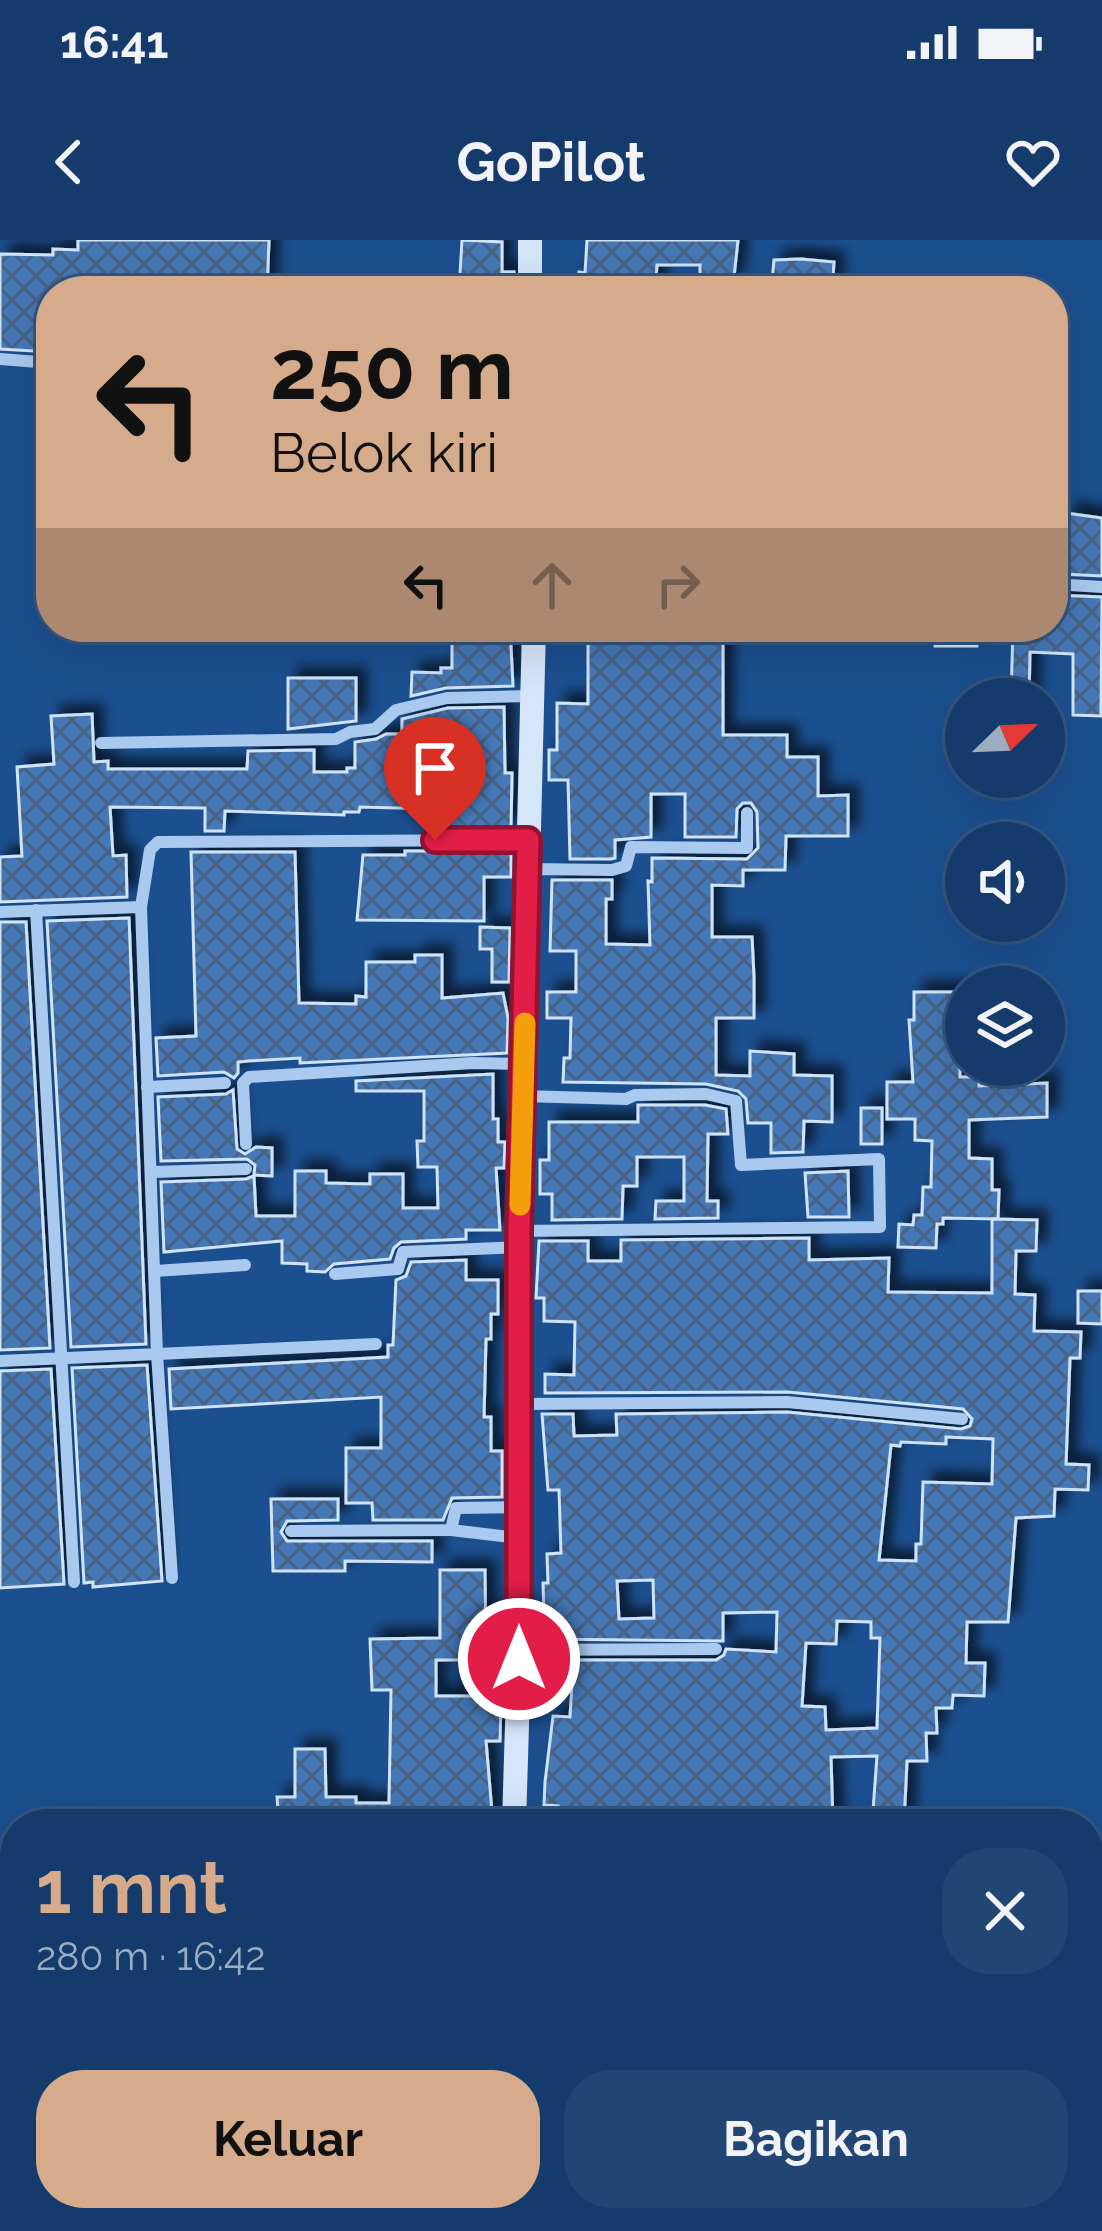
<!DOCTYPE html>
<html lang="id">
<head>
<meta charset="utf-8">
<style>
  body { margin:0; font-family:Raleway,sans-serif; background:#214673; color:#f1f3f6; height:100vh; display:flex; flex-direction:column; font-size:45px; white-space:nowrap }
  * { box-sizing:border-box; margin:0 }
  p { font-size:39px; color:#9dadc1 }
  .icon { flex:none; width:66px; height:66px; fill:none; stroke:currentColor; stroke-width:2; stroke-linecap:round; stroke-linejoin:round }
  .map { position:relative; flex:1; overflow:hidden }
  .sheet { position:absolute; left:0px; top:1569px; width:1104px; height:423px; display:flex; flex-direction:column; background:#143b6b; border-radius:48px 48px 0 0; box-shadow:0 12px 48px #0002,0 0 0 3px #33557e }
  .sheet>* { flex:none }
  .hud { position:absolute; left:36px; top:36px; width:1032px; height:366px; border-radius:48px; box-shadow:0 12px 48px #0002,0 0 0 3px #33557e; background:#d6ab8b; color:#111; overflow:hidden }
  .needle { width:78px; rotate:67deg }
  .tools { position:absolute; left:945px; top:438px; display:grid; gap:24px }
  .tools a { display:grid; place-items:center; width:120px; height:120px; border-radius:50%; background:#143b6b; box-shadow:0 12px 48px #0002,0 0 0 3px #33557e; font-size:60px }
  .pin { position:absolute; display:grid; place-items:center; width:102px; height:102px; color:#fff; margin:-123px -51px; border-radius:50% 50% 50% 0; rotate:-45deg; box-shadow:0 0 12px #0007 }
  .pin .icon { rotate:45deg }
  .me { position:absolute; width:132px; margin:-66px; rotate:0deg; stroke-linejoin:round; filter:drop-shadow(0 0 9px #0008) }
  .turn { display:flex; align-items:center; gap:42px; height:252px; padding:0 36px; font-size:54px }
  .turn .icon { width:156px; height:156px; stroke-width:2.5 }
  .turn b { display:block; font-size:84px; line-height:102px }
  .lanes { display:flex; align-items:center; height:114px; padding:0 36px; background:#0003; justify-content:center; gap:60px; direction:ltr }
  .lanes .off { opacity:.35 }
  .round { display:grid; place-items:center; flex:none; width:126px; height:126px; border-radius:48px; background:#214673 }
  .headline { display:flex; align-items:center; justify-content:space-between; height:204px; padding:0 36px }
  h1 { font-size:72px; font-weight:700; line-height:90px; color:#d6ab8b }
  .button { display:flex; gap:24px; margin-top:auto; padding:24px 36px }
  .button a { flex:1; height:138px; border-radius:48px; background:#d6ab8b; color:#111; font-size:48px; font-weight:700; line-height:138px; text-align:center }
  .button a+a { background:#214673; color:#f1f3f6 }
  .status { display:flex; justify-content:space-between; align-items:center; height:84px; padding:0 60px; background:#143b6b; direction:ltr }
  .status svg { height:33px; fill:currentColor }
  header { display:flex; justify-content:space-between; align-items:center; height:156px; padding:0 36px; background:#143b6b; font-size:54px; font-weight:700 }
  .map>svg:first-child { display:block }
  .water { fill:#3c6290; stroke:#9cc4f0; stroke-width:3 }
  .building { fill:url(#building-cross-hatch); stroke:#cfe3fa; stroke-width:3; fill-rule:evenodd; filter:url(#shadow) }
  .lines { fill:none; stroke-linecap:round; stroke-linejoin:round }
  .street { stroke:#a9c9ee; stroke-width:12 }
  .secondary { stroke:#d6e6fa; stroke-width:24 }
  .route-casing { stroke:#92132f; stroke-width:30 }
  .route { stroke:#e11d48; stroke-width:21 }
  .slow { stroke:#f59e0b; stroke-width:21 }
</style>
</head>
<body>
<div class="status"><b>16:41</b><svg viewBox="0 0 49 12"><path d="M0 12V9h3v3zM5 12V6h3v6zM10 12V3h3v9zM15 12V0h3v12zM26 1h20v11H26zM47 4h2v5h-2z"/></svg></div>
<header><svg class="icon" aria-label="back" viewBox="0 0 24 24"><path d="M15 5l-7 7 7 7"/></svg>GoPilot<svg class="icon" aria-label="heart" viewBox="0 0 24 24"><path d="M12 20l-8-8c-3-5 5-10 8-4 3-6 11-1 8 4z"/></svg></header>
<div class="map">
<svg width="1102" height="1991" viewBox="0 0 1102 1991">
  <defs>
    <pattern id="building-cross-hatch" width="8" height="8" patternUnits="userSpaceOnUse" patternTransform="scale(3)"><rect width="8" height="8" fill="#4478b7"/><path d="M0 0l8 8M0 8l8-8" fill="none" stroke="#486282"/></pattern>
    <filter id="shadow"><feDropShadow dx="10" dy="-10" stdDeviation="6" flood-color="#0009"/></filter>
  </defs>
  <rect width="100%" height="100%" fill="#1b4f8f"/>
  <!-- water -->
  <path class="water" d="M1102,1865v126h-48l2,-14h33v-84z"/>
  <!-- building -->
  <g class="building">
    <path d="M78,0h191l-2,51h-138v-12l-35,-2v14h-43v61l-51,-3v-95l53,1v-6l25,1z"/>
    <path d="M462,0l40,2v30h12v19h-55z"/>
    <path d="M587,0h151l-4,37h-5l-1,14h-28v-26h-43l-2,26h-77l1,-19 6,1z"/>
    <path d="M801,19l33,3 -2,29h-61l3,-31z"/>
    <path d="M1066,273l36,5v58l-41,-2z"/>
    <path d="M1053,355l49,2 -1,119 -28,-1v-61l-43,-2 -1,47h-18l2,-72h40z"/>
    <path d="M452,387h58l3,59 -67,2 -35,8 1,-24 29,1v-5h11z"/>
    <path d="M588,387l104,6v-6h31v108h64v22h31v39l30,-1v41h-62l-1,34h-42v16l-31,-1v52h40l2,40v41h-38v57l34,1v-25l44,3v21l38,1v46l-28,-1 -1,31 -32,1v-30h-23l-2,-24 -8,-8 -32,-7 -143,-2 1,-24h6l1,-40h-24v-26h29v-41h-26l2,-71h60v19h-6v45l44,1 -2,-64 4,1v-24l95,1 11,-11 -1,-36 -6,-9h-8l-6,6 -1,28h-51v-43h-34v43l-36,3v18l-4,1h-41l-2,-79h-19v-30h8v-47l31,1z"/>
    <path d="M935,387h43l-1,19h-42z"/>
    <path d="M288,438h68v43l-68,8z"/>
    <path d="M504,467l1,66h7l-1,57h-78l1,-21 -74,-2 -1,5h-15v3l-119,-4 -1,20h-19v-23l-95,-1 3,49 13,-1 1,42 -127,5v-45l22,-1 -5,-89 37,-3 -3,-48 41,-2 2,48 14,-1v8h139l1,-18 66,-1v22h33v-4h8v-26l21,-3 10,-5h16v-15l46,-11z"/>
    <path d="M405,611h106v26h-27v44l-127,-1 6,-65h42z"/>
    <path d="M191,612h104l4,151 57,1v-8l10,1v-35h49v-7h27v43l61,-5 5,25 -1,35 -207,10v-5l-52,3 -10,1v11l-4,5 -10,-6 -66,4 -2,-38 40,-2z"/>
    <path d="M129,678l17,426 -75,3 -24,-426z"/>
    <path d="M0,682h26l24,426 -50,2z"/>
    <path d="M480,687l30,1 -1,54h-17v-33h-12z"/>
    <path d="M914,752h45l1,85h19v9l68,-3v34l-78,3v38l23,1v31h7l-1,29 -55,-1v6h-6l-1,24 -38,-1 1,-23 14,1 1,-10h8l1,-28h8l1,-46 -17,-1v-21h-28v-37h26l-4,-62h5z"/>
    <path d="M493,834v45h5v23h7l-1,26h-8l4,62h-34v9l-65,3 -7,6 -4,11 -56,5 -9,8 -18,-1v-7l-25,-1v-22l-118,11 -3,-70 85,-3 8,-3 2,40h39v-45h31v12l44,1v-10h33v34h35l-1,-41h-19l-1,-26h7v-50h-68v-10z"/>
    <path d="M233,850l4,59 8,5 11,-7 16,1v28l-18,-1 1,-10 -8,-6 -86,2 -3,-64 68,-3z"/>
    <path d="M638,865h67l21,4 2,25h-20l-1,67h11v17l-63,1 1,-18h28v-44h-47v29h-14l-1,33 -70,1v-26h-12v-34h9v-38h89z"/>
    <rect x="861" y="868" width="21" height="36"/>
    <path d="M848,931l1,46h-41l-3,-44z"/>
    <path d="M992,979l45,1 -1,31h-20l-1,43 20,1 -1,36 47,1 -1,26h-10l-4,106 23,1 -1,25 -33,-1 -1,27 -38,2 -8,104h-41l-1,41h19l-1,33 -31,-1 -1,13h-16l1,25h-11l1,28h-20l-3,63h-32l5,-68 -46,1 2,67h-276l1,-18 -14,-1 1,-23 8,-66 17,1 2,-33 -32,-2 1,-22h175l8,-5 2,-6 50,3 1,-40 -54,1v28l-183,-2 4,-23 -1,-33h5l-1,-29 14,-1 -2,-63h-11l-6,-76h31l1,22 43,-1 -1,-21 171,-2 174,17 9,-3 2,-7 -9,-10 -175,-17 -243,1v-19l29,1 1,-53 -31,-1v-23h-8l3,-57h49v20h33v-21l188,-2v22l80,-2 -1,34 104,1zM946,1197l47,2 -1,45 -69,-2 -2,62h-5v17l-37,-1 12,-115 9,1 1,-4 45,2zM653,1340l1,38 -35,1 -2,-38zM837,1381l34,1v16h9l-3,90 -51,2 -1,-23 -23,-1 4,-63 30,1z"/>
    <path d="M466,1020v20h32v34h-7v25h-5l-2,78h7v34h11v46l-50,1 -9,22h-70l-1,-17h-26v-55h35v-51l-210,12 -2,-40 219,-12v-12h5l3,-65 10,-4 5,-14z"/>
    <path d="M1078,1051h24v33l-24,-1z"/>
    <path d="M147,1125l15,216 -69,6v-5l-9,1 -12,-215z"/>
    <path d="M51,1129l13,215 -64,4v-217z"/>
    <path d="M271,1259h67v21l-51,1 -6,11 6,9h145v21l-87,-1v10h-72z"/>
    <path d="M440,1330h45l1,90h-50v36h36v-29l30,-1 -2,75h-14l7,83h-214l-2,-27h18v-48h30l1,48h30v6h33l2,-113h-19l-2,-51 70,-1z"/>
  </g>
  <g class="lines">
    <!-- street -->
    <g class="street">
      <path d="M0,119l51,4"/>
      <path d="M1053,344l49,3"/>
      <path d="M101,503l235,-4 14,-7 25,-3 21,-19 51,-12 85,-2"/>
      <path d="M529,629l83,1 14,-4 5,-19 116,1v-35"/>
      <path d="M141,667l9,-57 8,-8 370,-2"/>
      <path d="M36,670l38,672"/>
      <path d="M0,672l141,-5 16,447 -157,7"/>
      <path d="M147,847l78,-4"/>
      <path d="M246,904l-3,-61 6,-6 224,-14 50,1"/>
      <path d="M153,932l93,-3"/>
      <path d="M519,991l361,-4 -1,-68 -138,6 -5,-64 -30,-7 -71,1 -9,4 -103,-3"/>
      <path d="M155,1031l90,-6"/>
      <path d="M335,1034l63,-5 5,-17 116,-5"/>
      <path d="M520,1164l267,-2 175,17"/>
      <path d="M451,1290l67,8"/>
      <path d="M291,1291l160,-1 5,-22 63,-1"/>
      <path d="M172,1338l-15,-224 219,-10"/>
      <path d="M519,1410l197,-1"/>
      <path d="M0,1810h15"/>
    </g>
    <!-- secondary -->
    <g class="secondary">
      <path d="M530,51v-51"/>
      <path d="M514,1584l5,-165v-428l15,-604"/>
      <path d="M492,1991v-14"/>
    </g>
  </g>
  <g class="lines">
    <!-- route casing -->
    <g class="route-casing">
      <path id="route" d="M435,600h93l-9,391v428"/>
    </g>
    <!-- route -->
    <use href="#route" class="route"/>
    <!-- slow -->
    <path class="slow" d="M520,965l5,-182"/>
  </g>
</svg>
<div class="tools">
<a><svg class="needle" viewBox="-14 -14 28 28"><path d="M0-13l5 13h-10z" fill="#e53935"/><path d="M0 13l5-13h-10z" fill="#9dadc1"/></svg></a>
<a><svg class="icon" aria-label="sound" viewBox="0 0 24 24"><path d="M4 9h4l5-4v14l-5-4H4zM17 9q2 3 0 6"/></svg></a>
<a><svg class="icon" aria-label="layers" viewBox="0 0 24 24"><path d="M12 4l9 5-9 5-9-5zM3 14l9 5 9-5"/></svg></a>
</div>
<div class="pin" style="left:435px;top:600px;background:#d93025"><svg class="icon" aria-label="arrive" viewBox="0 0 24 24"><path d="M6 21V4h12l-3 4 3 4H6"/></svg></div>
<svg class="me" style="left:519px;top:1419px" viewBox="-20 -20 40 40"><circle r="17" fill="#e11d48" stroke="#fff" stroke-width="3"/><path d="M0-11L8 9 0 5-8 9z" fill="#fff"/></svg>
<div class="hud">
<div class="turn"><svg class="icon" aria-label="left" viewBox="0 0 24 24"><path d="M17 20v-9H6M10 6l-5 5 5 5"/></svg><div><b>250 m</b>Belok kiri</div></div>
<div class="lanes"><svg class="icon" aria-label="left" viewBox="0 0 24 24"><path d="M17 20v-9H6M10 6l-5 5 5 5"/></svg><svg class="icon off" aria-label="ahead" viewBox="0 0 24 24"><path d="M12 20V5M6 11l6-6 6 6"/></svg><svg class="icon off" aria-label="right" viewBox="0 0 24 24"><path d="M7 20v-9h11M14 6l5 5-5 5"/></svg></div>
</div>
<section class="sheet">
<div class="headline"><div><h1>1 mnt</h1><p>280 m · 16:42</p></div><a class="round"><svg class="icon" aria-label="close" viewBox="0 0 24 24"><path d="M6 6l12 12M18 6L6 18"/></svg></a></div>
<div class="button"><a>Keluar</a><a>Bagikan</a></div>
</section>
</div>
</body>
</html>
